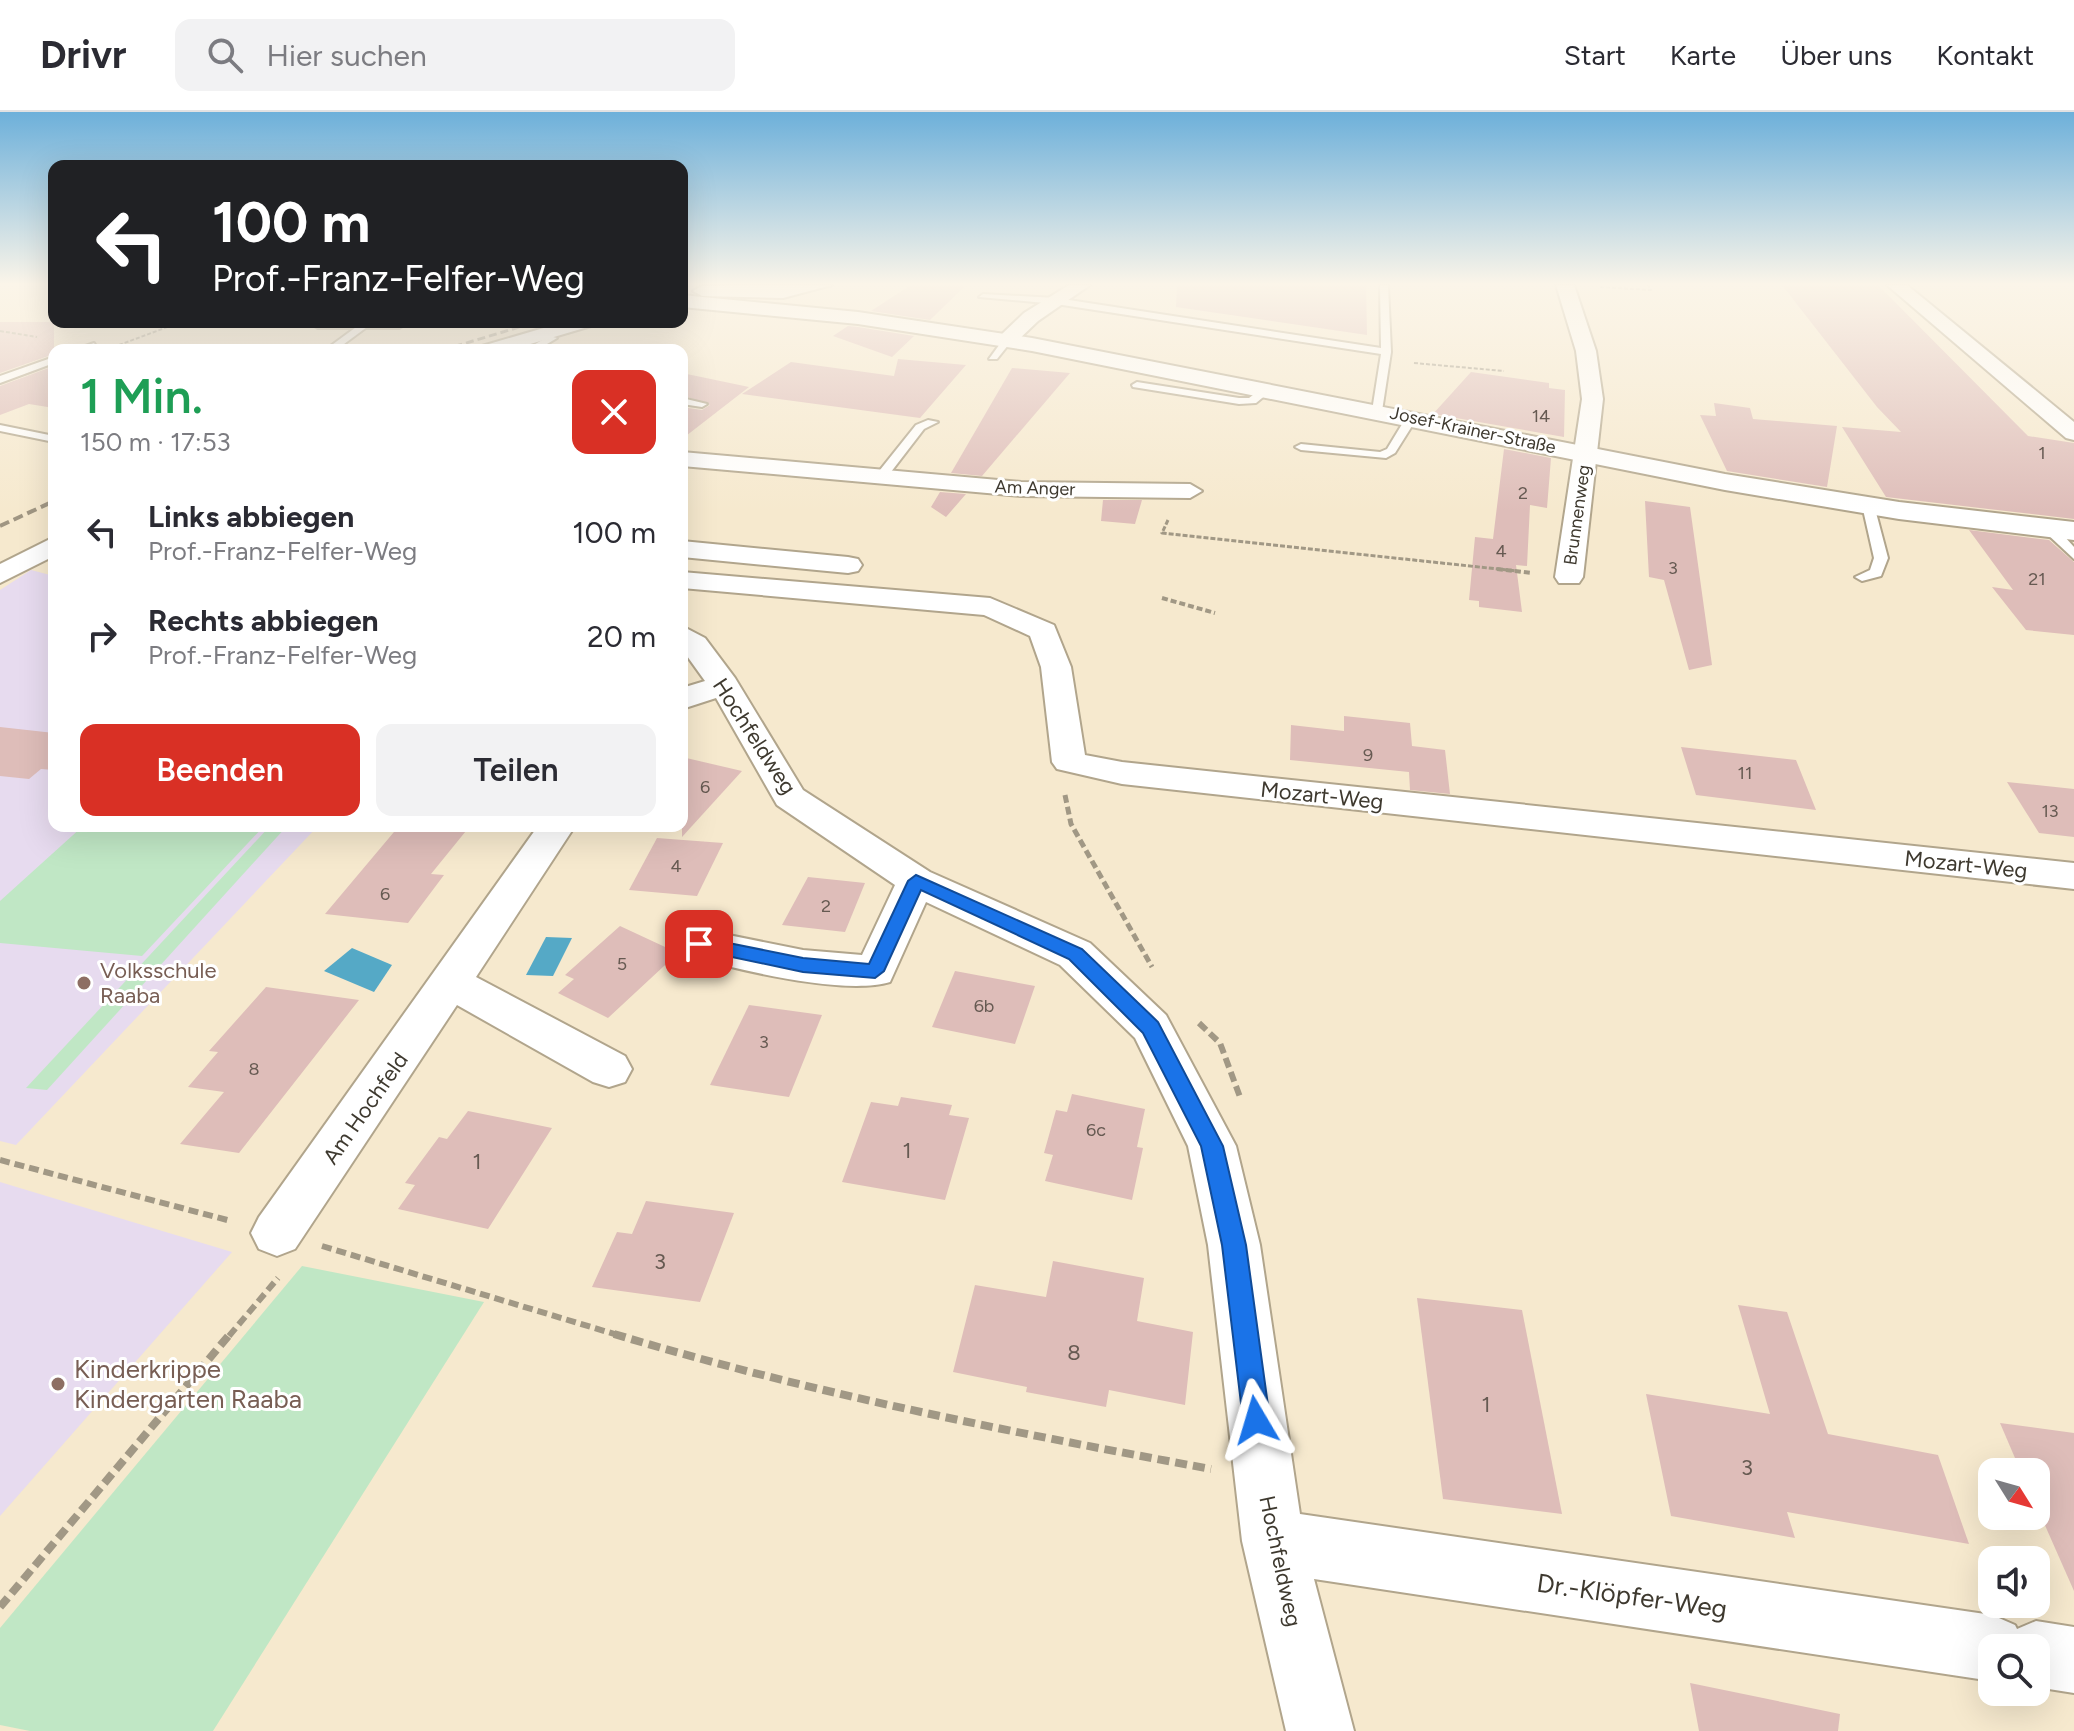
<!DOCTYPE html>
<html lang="de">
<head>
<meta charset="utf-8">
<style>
  body { margin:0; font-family:Figtree,sans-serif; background:#f2f2f3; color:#2b2b33; height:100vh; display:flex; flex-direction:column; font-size:30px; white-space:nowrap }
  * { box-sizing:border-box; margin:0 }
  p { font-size:26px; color:#7c7c81 }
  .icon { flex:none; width:44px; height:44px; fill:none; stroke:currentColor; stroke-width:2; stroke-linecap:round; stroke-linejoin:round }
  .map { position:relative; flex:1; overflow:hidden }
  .details { position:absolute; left:48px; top:232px; width:640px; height:488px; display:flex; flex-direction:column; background:#fff; border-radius:16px; box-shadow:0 8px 32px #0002 }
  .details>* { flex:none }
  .hud { position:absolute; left:48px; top:48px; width:640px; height:168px; border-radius:16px; box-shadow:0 8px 32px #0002; background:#202124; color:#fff; overflow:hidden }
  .needle { width:52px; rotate:127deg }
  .buttons { position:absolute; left:1978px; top:1346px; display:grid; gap:16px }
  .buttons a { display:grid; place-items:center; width:72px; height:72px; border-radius:16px; background:#fff; box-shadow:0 8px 32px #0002; font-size:40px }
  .pin { position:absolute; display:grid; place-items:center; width:68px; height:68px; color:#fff; margin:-34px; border-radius:16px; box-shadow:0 4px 12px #0006 }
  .me { position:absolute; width:88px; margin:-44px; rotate:353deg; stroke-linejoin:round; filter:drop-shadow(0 0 6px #0008) }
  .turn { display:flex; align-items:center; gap:28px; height:168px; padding:0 32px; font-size:36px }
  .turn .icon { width:104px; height:104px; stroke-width:2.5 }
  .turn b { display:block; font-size:56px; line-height:68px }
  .round { display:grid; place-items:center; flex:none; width:84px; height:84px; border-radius:16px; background:#f2f2f3 }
  .summary { display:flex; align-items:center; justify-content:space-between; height:136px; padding:0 32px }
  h1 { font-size:48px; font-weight:600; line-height:60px; color:#1e9e55 }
  .action { display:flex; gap:16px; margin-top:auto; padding:16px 32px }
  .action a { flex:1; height:92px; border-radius:16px; background:#d93025; color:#fff; font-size:32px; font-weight:600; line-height:92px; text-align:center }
  .action a+a { background:#f2f2f3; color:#2b2b33 }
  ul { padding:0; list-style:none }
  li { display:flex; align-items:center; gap:24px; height:104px; padding:0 32px }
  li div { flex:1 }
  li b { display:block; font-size:30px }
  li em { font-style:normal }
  header { display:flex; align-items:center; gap:48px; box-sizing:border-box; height:112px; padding:0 40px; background:#fff; border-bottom:2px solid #e1e1e2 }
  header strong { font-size:38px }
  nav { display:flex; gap:44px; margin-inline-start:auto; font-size:28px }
  .search { width:560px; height:72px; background:#f2f2f3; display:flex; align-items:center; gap:20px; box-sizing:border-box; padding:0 28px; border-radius:16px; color:#7c7c81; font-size:30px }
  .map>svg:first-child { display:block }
  .education { fill:#e7dbef }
  .green { fill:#c0e7c5 }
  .water { fill:#55a9c6 }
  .building { fill:#debdb9 }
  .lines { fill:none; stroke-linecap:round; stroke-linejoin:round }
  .lane-casing { stroke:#b1a58c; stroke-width:4 }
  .street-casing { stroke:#b1a58c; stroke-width:4 }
  .secondary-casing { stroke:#b1a58c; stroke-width:4 }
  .path-far5 { stroke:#a19885; stroke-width:2; stroke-dasharray:4 2; stroke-linecap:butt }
  .path-far4 { stroke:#a19885; stroke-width:3; stroke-dasharray:5 2; stroke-linecap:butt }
  .path-far3 { stroke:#a19885; stroke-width:4; stroke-dasharray:6 3; stroke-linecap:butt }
  .path-far2 { stroke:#a19885; stroke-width:5; stroke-dasharray:8 4; stroke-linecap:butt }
  .path-far1 { stroke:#a19885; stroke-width:6; stroke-dasharray:10 5; stroke-linecap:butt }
  .path { stroke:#a19885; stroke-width:8; stroke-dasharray:12 6; stroke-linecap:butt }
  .lane { fill:#fff; fill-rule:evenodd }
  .street { fill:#fff; fill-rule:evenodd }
  .secondary { fill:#fff; fill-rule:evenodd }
  .rail-far1 { stroke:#a09683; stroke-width:3; stroke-dasharray:8 4; stroke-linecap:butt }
  .rail { stroke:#a09683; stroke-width:4; stroke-dasharray:10 5; stroke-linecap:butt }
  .route { fill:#1a73e8; stroke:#114b97; stroke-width:2 }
  .education-dot { fill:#8d6e63; stroke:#fff; stroke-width:3 }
  .labels { text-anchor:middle; stroke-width:6; stroke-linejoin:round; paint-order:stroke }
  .number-label { font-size:18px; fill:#665a52 }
  .far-street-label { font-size:18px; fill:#3e392f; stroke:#fff }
  .street-label { font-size:22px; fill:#3e392f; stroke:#fff }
  .education-label { font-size:22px; fill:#785e54; stroke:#fff; text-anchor:start }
  .near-number-label { font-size:22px; fill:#665a52 }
  .near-education-label { font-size:26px; fill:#785e54; stroke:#fff; text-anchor:start }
  .near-street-label { font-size:26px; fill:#3e392f; stroke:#fff }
</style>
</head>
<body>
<header>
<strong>Drivr</strong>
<div class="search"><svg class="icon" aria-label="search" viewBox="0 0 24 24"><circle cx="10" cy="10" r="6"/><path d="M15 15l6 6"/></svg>Hier suchen</div>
<nav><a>Start</a><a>Karte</a><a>Über uns</a><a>Kontakt</a></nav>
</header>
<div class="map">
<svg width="2074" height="1619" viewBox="0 0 2074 1619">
  <rect width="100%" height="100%" fill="#f6e9ce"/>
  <!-- education -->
  <g class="education">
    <path d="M31,458l23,6v250h264l-302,319 -16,-4v-551z"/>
    <path d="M0,1070l232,70 -232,264z"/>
  </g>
  <!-- green -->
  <g class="green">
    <path d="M83,714h181l-122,130 -142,-13v-42z"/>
    <path d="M270,714h17l-240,264 -21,-2z"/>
    <path d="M302,1154l182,36 -271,429h-183l-30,-6v-97z"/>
  </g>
  <!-- water -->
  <g class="water">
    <path d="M546,825l26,1 -19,38 -27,-1z"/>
    <path d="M352,836l40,17 -18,27 -50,-21z"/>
  </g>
  <!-- building -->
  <g class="building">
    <path d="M911,173h55l-36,35 -59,-9z"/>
    <path d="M1177,173h189l1,50 -191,-28z"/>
    <path d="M1782,173h96l150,151 46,7v76l-188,-22 -44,-70 59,5 -24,-25z"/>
    <path d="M0,210h54v32l-54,19z"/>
    <path d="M848,214l10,1 56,9 -22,21 -59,-21z"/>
    <path d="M898,247l68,6 -46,53 -178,-24 49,-32 103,14z"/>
    <path d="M54,254v42l-25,-4 -29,11v-29z"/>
    <path d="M1012,256l58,5 -88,103 -31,-3z"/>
    <path d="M1471,260l78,11v5l16,2 -1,47 -131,-23z"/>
    <path d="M682,261l67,14 -67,52v-32l20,3 8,-5 -28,-10z"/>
    <path d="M1714,291l36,5 3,11 84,7 -10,61 -100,-16 -27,-56 16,1z"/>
    <path d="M1504,337l47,9 -4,50 -17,-3 -3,61 -11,-1 6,47 -43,-5v-6l-10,-1 6,-63 18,2z"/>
    <path d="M940,380l26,2 -20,23 -15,-10z"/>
    <path d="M1103,388h39l-7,24 -34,-3z"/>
    <path d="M1645,389l45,6 22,158 -23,5 -25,-90 -15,-3z"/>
    <path d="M1969,418l80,10 25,22v73l-48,-5 -34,-43 21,3z"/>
    <path d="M1344,604l66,7 2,23 33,4 5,44 -40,-4 -1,-18 -119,-12 1,-35 53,6z"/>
    <path d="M0,615l54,6v37l-13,-1 -12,10 -29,-3z"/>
    <path d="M1681,635l115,13 20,50 -120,-15z"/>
    <path d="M682,645l60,14 -60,66z"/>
    <path d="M2007,670l67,7v48l-35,-4z"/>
    <path d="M399,714h71l-39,48 13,1 -36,48 -83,-9z"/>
    <path d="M657,726l66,5 -26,53 -68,-6z"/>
    <path d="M808,765l57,6 -20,49 -63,-7z"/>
    <path d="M620,814l58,27 -70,65 -50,-25 16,-14 -9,-4z"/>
    <path d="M955,859l80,15 -20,58 -83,-17z"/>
    <path d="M266,875l93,13 -120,153 -59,-9 44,-52 -36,-5 30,-35 -9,-1z"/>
    <path d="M749,893l73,10 -33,82 -79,-12z"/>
    <path d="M1072,982l73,15 -8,38 6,1 -11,52 -87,-19 8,-26 -9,-2 12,-43 11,2z"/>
    <path d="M901,985l51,8 -3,10 20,3 -24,82 -103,-18 29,-80 27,4z"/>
    <path d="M468,999l84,17 -64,101 -90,-20 17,-24 -10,-2 34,-46 8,2z"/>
    <path d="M646,1089l88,12 -34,89 -108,-15 25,-55 15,2z"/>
    <path d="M1053,1149l91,17 -7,43 56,11 -8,73 -76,-15 -3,17 -80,-15 1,-5 -74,-15 22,-87 71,12z"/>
    <path d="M1417,1186l105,12 40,204 -119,-15z"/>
    <path d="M1738,1193l49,7 41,122 110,21 31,89 -182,-32 8,26 -124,-22 -25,-122 124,20z"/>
    <path d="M2000,1311l74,10v158l-38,-86v-33h-15z"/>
    <path d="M1690,1571l150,31 -2,17h-139z"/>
  </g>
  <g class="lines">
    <!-- lane casing -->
    <g class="lane-casing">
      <g id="lane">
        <path d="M1380,173h8l3,67 -9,59 -5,3 -5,-3 9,-57 -325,-50 -77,-7 4,-3 73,4 325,50z"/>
        <path d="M363,210l8,2 -35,26h-11z"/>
        <path d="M549,224l8,2 -20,12h-12z"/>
        <path d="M1005,225l8,2 -16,20h-8z"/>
        <path d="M94,231l3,5 -19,2 2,-2z"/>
        <path d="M54,245v6l-54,20v-7z"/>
        <path d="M1137,270l102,16h10l16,-12 9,2 -18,15 -17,1 -106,-17 -1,-2z"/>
        <path d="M682,286l25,6 -5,3 -20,-3z"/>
        <path d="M1411,303l6,3 -22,35 -9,5 -85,-8 -6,-3 6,-3 79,8 7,-3 20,-33z"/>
        <path d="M928,308l10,2 -14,7 -40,52h-8v-6l40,-50z"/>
        <path d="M0,313l54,11v6l-54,-11z"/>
        <path d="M1868,389l6,4 14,53 -7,18 -19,5 -7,-4 15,-7 4,-12 -12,-53z"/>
        <path d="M2045,414h10l19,21v12l-29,-27z"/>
      </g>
    </g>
    <!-- street casing -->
    <g class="street-casing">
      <g id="street">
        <path d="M795,173h37l-49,13 -81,-2 -9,-5 9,-5z"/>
        <path d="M1069,173h21l-52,36 -23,22h-14l-3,-4 3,-4 23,-22z"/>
        <path d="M1556,173h18l22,66 7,48 -20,178 -4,6h-20l-4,-6 27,-178 -6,-48z"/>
        <path d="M1887,173h20l167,137v18l-8,-2z"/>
        <path d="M564,210h29l-2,4 -81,24h-31l3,-4z"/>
        <path d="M682,340l339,30 169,2 12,7 -12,7 -169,-2 -339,-30z"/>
        <path d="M54,425v19l-54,27v-19z"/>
        <path d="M682,429l166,16 10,2 4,6 -4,6 -10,2 -166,-16z"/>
        <path d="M682,460l308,26 64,27 17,42 14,88 37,7 952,101v26l-952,-105 -65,-15 -5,-7 -11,-95 -11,-31 -46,-21 -302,-27z"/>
        <path d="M682,514l23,12 30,40 68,112 127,82 160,71 76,72 70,131 24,99 40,269 692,101 23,10 2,4 19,-8 38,6v66l-38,-6v-39h-44v33l-678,-102 40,152h-68l-44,-190 -34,-296 -20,-99 -53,-108 -75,-73 -134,-63 -36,80c-46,14 -158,-13 -205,-28l-6,-10 6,-10 14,-5 104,21 59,5 33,-70 -118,-80 -61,-107 -34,11v-21l23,-7 -23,-32z"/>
        <path d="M538,714h37l-99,151 149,79 7,13 -7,13 -16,5 -16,-5 -136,-77 -162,244 -18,7 -18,-7 -8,-16 8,-16z"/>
      </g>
    </g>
    <!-- secondary casing -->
    <g class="secondary-casing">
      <g id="secondary">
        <path d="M682,183l176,17 174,26 693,136 174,28 175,20v18l-175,-21 -174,-29 -693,-139 -174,-27 -176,-17z"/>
        <path d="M308,210h101l-10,6h-81z"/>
      </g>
    </g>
    <!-- path-far5 -->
    <g class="path-far5">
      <path d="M1600,175l51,3 -3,-5"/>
      <path d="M0,219l37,6"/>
      <path d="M119,233l62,-23"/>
      <path d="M1414,251l90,8"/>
    </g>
    <!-- path-far4 -->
    <path class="path-far4" d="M1168,408l-6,13 354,38"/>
    <!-- path-far3 -->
    <g class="path-far3">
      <path d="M1497,457l35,4"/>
      <path d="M1162,486l53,15"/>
    </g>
    <!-- path-far2 -->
    <path class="path-far2" d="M1065,683l6,29 81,143"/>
    <!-- path-far1 -->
    <g class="path-far1">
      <path d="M1199,911l21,20 20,54"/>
      <path d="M0,1048l231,61"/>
      <path d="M322,1134l299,90"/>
      <path d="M229,1224l49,-58"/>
    </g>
    <!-- path -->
    <g class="path">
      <path d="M614,1222c196,59 396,98 597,135"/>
      <path d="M0,1495l230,-273"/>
    </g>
    <!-- lane -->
    <use href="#lane" class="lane"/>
    <!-- street -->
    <use href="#street" class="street"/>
    <!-- secondary -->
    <use href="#secondary" class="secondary"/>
    <!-- rail-far1 -->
    <path class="rail-far1" d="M443,238l93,-28"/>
    <!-- rail -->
    <path class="rail" d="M0,414l54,-25"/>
  </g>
  <!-- sky -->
  <linearGradient id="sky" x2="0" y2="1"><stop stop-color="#6db0da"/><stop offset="0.43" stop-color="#fbf5e9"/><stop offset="1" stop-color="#fbf5e9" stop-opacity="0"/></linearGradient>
  <rect width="2074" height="400" fill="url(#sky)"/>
  <!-- route -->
  <path class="route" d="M916,763l166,74 76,73 65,124 23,99 24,175 -4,9 -10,4 -9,-4 -4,-9 -21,-175 -21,-99 -58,-113 -74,-74 -148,-69 -37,81 -9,7 -72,-6 -104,-22 -10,-6 10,-7 104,21 66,6 39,-83z"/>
  <!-- markers -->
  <g class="education-dot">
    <circle cx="84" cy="871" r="8"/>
    <circle cx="58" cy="1272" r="8"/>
  </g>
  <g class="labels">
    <!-- number labels -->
    <g class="number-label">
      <text x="1541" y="310">14</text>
      <text x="2042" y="347">1</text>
      <text x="1523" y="387">2</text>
      <text x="1501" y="445">4</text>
      <text x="1673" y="462">3</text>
      <text x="2037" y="473">21</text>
      <text x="1368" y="649">9</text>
      <text x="1745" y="667">11</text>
      <text x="705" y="681">6</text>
      <text x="2050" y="705">13</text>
      <text x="676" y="760">4</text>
      <text x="385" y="788">6</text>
      <text x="826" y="800">2</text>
      <text x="622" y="858">5</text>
      <text x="984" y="900">6b</text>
      <text x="764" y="936">3</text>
      <text x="254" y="963">8</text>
      <text x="1096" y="1024">6c</text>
    </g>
    <!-- far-street labels -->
    <g class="far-street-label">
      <text transform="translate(1473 318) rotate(12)" y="6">Josef-Krainer-Straße</text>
      <text transform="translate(1035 376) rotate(2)" y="6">Am Anger</text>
      <text transform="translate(1577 403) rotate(-82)" y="6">Brunnenweg</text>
    </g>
    <!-- street labels -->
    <g class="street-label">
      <text transform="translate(755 624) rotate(57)" y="8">Hochfeldweg</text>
      <text transform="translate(1322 683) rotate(6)" y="8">Mozart-Weg</text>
      <text transform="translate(1966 752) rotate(6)" y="8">Mozart-Weg</text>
      <text transform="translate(365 996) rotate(-55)" y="8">Am Hochfeld</text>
      <text transform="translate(1281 1449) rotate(78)" y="8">Hochfeldweg</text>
    </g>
    <!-- education labels -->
    <g class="education-label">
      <text x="100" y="866">Volksschule<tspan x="100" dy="25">Raaba</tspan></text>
    </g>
    <!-- near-number labels -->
    <g class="near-number-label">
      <text x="907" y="1046">1</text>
      <text x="477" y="1057">1</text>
      <text x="660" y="1157">3</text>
      <text x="1074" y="1248">8</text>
      <text x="1486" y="1300">1</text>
      <text x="1747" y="1363">3</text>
    </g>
    <!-- near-education labels -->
    <g class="near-education-label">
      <text x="74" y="1266">Kinderkrippe<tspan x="74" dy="30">Kindergarten Raaba</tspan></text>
    </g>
    <!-- near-street labels -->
    <g class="near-street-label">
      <text transform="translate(1632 1484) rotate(8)" y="9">Dr.-Klöpfer-Weg</text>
    </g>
  </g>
</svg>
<div class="buttons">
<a><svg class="needle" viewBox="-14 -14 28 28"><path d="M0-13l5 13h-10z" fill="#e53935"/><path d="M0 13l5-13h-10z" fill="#7c7c81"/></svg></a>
<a><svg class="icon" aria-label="sound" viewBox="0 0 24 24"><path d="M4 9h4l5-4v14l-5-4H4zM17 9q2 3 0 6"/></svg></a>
<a><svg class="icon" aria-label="search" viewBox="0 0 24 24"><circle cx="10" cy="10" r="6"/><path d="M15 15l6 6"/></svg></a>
</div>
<div class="pin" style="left:699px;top:832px;background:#d93025"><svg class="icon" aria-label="arrive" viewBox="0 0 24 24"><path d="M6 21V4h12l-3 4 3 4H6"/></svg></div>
<svg class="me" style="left:1256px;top:1308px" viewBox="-20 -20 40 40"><path d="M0-17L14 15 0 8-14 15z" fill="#1a73e8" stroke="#fff" stroke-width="4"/></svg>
<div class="hud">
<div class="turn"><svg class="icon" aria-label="left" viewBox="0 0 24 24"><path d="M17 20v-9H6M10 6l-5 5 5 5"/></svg><div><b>100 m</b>Prof.-Franz-Felfer-Weg</div></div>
</div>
<section class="details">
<div class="summary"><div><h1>1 Min.</h1><p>150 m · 17:53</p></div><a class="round" style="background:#d93025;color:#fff"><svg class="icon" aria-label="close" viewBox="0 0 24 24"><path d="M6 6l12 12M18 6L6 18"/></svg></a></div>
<ul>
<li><svg class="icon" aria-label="left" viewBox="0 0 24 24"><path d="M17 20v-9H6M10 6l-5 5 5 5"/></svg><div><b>Links abbiegen</b><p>Prof.-Franz-Felfer-Weg</p></div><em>100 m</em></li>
<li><svg class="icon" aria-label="right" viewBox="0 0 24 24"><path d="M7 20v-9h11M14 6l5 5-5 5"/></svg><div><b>Rechts abbiegen</b><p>Prof.-Franz-Felfer-Weg</p></div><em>20 m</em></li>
</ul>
<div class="action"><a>Beenden</a><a>Teilen</a></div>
</section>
</div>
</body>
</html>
